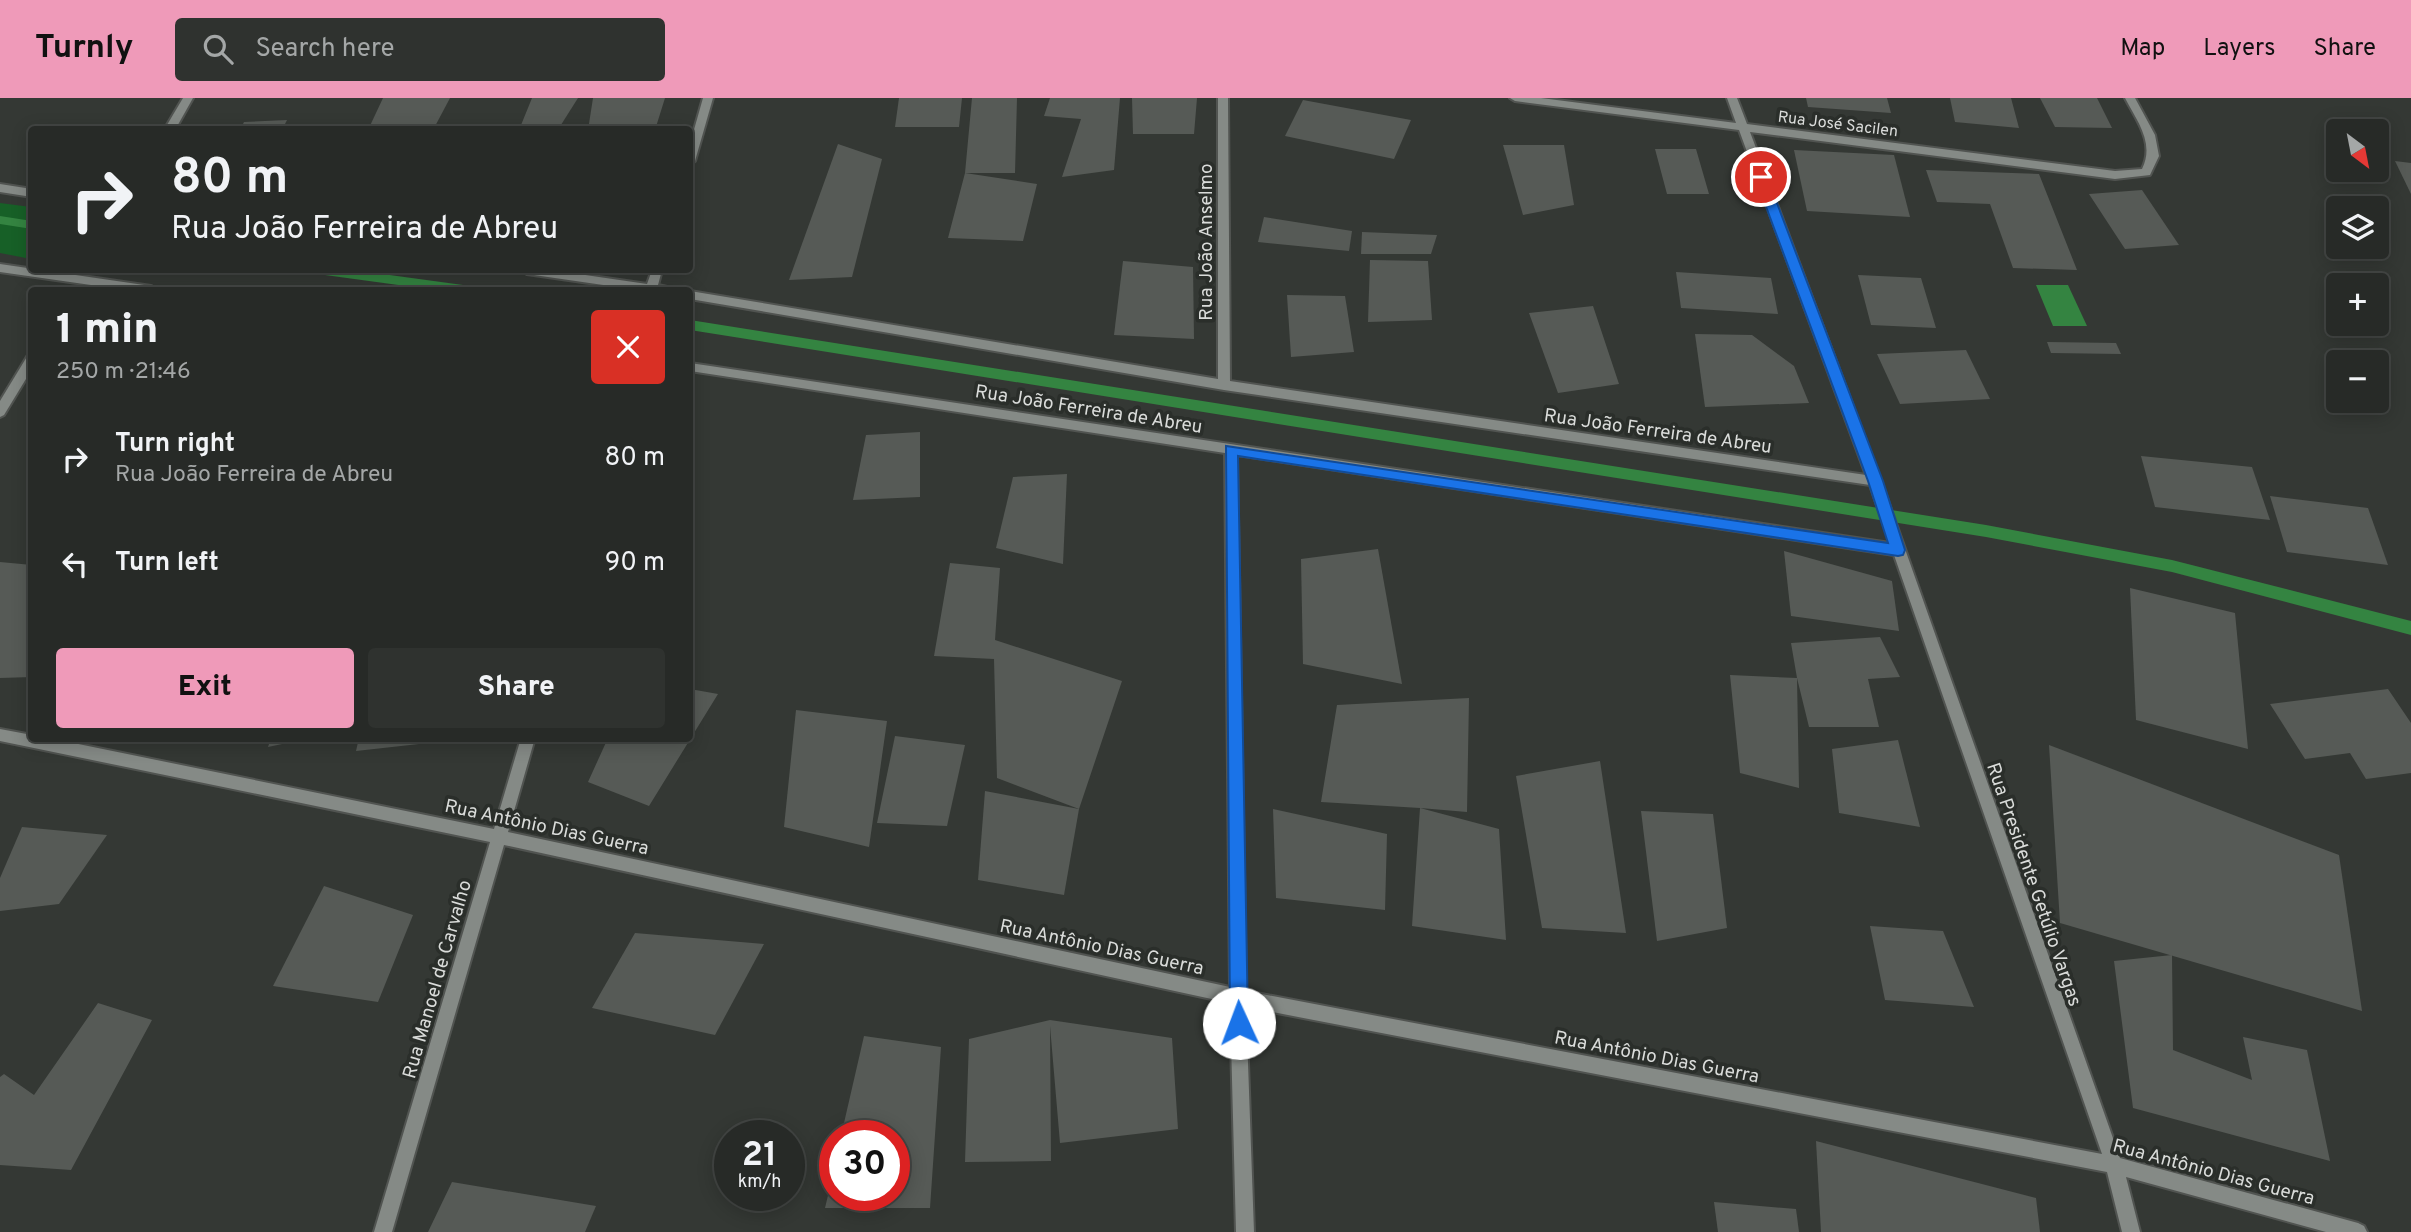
<!DOCTYPE html>
<html lang="en">
<head>
<meta charset="utf-8">
<style>
  body { margin:0; font-family:Overpass,sans-serif; background:#2f322f; color:#f1f3f6; height:100vh; display:flex; flex-direction:column; font-size:26px; white-space:nowrap }
  * { box-sizing:border-box; margin:0 }
  p { font-size:23px; color:#a4a7a7 }
  .icon { flex:none; width:38px; height:38px; fill:none; stroke:currentColor; stroke-width:2; stroke-linecap:round; stroke-linejoin:round }
  .map { position:relative; flex:1; overflow:hidden }
  .drawer { position:absolute; left:28px; top:189px; width:665px; height:455px; display:flex; flex-direction:column; background:#272a27; border-radius:7px; box-shadow:0 4px 18px #0003,0 0 0 2px #434644 }
  .drawer>* { flex:none }
  .banner { position:absolute; left:28px; top:28px; width:665px; height:147px; border-radius:7px; box-shadow:0 4px 18px #0003,0 0 0 2px #434644; background:#272a27; color:#f1f3f6; overflow:hidden }
  .needle { width:46px; rotate:148deg }
  .tools { position:absolute; left:2326px; top:21px; display:grid; gap:14px }
  .tools a { display:grid; place-items:center; width:63px; height:63px; border-radius:7px; background:#272a27; box-shadow:0 4px 18px #0003,0 0 0 2px #434644; font-size:35px }
  .speed { position:absolute; left:714px; top:1022px; display:flex; gap:14px; font-size:35px; font-weight:700; text-align:center }
  .speed>* { display:grid; place-content:center; width:91px; height:91px; border-radius:50%; background:#272a27; box-shadow:0 4px 18px #0003,0 0 0 2px #434644; line-height:1 }
  .speed small { font-size:18px; font-weight:400 }
  .speed .limit { border:10px solid #d22; background:#fff; color:#111 }
  .pin { position:absolute; display:grid; place-items:center; width:60px; height:60px; color:#fff; margin:-30px; border:4px solid #fff; border-radius:50%; box-shadow:0 2px 7px #0007 }
  .me { position:absolute; width:77px; margin:-38px; rotate:358deg; stroke-linejoin:round; filter:drop-shadow(0 0 5px #0008) }
  .turn { display:flex; align-items:center; gap:24px; height:147px; padding:0 28px; font-size:32px }
  .turn .icon { width:91px; height:91px; stroke-width:2.5 }
  .turn b { display:block; font-size:49px; line-height:60px }
  .round { display:grid; place-items:center; flex:none; width:74px; height:74px; border-radius:7px; background:#2f322f }
  .headline { display:flex; align-items:center; justify-content:space-between; height:119px; padding:0 28px }
  h1 { font-size:42px; font-weight:800; line-height:52px }
  .action { display:flex; gap:14px; margin-top:auto; padding:14px 28px }
  .action a { flex:1; height:80px; border-radius:7px; background:#ef9ab9; color:#111; font-size:28px; font-weight:800; line-height:80px; text-align:center }
  .action a+a { background:#2f322f; color:#f1f3f6 }
  ul { padding:0; list-style:none }
  li { display:flex; align-items:center; gap:21px; height:105px; padding:0 28px }
  li div { flex:1 }
  li b { display:block; font-size:26px }
  li em { font-style:normal }
  header { display:flex; align-items:center; gap:42px; box-sizing:border-box; height:98px; padding:0 35px; background:#ef9ab9; color:#111 }
  header strong { font-size:33px }
  nav { display:flex; gap:38px; margin-inline-start:auto; font-size:24px }
  .search { width:490px; height:63px; background:#2f322f; display:flex; align-items:center; gap:18px; box-sizing:border-box; padding:0 24px; border-radius:7px; color:#a4a7a7; font-size:26px }
  .map>svg:first-child { display:block }
  .green { fill:#176027 }
  .water { fill:#348441 }
  .lines { fill:none; stroke-linecap:round; stroke-linejoin:round }
  .stream { fill:#348441; fill-rule:evenodd }
  .building { fill:#565a56 }
  .street-casing { stroke:#515451; stroke-width:4 }
  .street { fill:#858a86; fill-rule:evenodd }
  .route { fill:#1a73e8; stroke:#114b97; stroke-width:2 }
  .labels { text-anchor:middle; stroke-width:7; stroke-linejoin:round; paint-order:stroke }
  .far-street-label { font-size:16px; fill:#dadcda; stroke:#2a2e2a }
  .street-label { font-size:19px; fill:#dadcda; stroke:#2a2e2a }
</style>
</head>
<body>
<header>
<strong>Turnly</strong>
<div class="search"><svg class="icon" aria-label="search" viewBox="0 0 24 24"><circle cx="10" cy="10" r="6"/><path d="M15 15l6 6"/></svg>Search here</div>
<nav><a>Map</a><a>Layers</a><a>Share</a></nav>
</header>
<div class="map">
<svg width="2411" height="1134" viewBox="0 0 2411 1134">
  <rect width="100%" height="100%" fill="#343834"/>
  <!-- green -->
  <path class="green" d="M0,105l31,4v52l-31,-6z"/>
  <!-- water -->
  <path class="water" d="M2036,187h32l19,41h-34z"/>
  <g class="lines">
    <!-- stream -->
    <g class="stream">
      <path d="M0,118l32,5v8l-32,-5z"/>
      <path d="M319,172h34l110,15 7,5h-35l-110,-15z"/>
      <path d="M690,222l1296,205 186,35 239,61v14l-239,-63 -186,-35 -1296,-207z"/>
    </g>
  </g>
  <!-- building -->
  <g class="building">
    <path d="M383,0h67l-17,32h-65z"/>
    <path d="M532,0h46l-19,30 -40,2z"/>
    <path d="M593,0h72l-10,32h-67z"/>
    <path d="M899,0h63l-3,29h-64z"/>
    <path d="M972,0h45l-2,75h-50l72,11 -14,57 -75,-3 17,-65z"/>
    <path d="M1050,0h70l-6,72 -52,7 19,-58 -37,-3z"/>
    <path d="M1132,0h65l-3,36h-61z"/>
    <path d="M1806,0h81l4,15 -83,-6z"/>
    <path d="M1950,0h61l8,30 -64,-6z"/>
    <path d="M2040,0h57l15,30 -57,-1z"/>
    <path d="M1303,2l108,20 -17,39 -109,-23z"/>
    <path d="M287,22l-5,10h-42l4,-8z"/>
    <path d="M838,46l44,15 -30,118 -63,3z"/>
    <path d="M1503,47h61l10,60 -51,10z"/>
    <path d="M1655,51h41l13,45h-42z"/>
    <path d="M1794,52l100,5 16,62 -103,-6z"/>
    <path d="M2395,63l16,2v31z"/>
    <path d="M1926,72l113,4 38,96 -64,-2 -23,-64 -53,-2z"/>
    <path d="M2142,92l37,55 -54,4 -36,-55z"/>
    <path d="M1264,119l88,14 -3,20 -91,-9z"/>
    <path d="M1362,134l75,3 -6,19h-70z"/>
    <path d="M1370,162l58,1 4,59 -64,2z"/>
    <path d="M1123,163l70,6 1,72 -80,-4z"/>
    <path d="M1676,174l95,6 7,36 -97,-6z"/>
    <path d="M1858,177l63,3 15,50 -65,-3z"/>
    <path d="M1287,197l58,1 9,56 -63,5z"/>
    <path d="M1593,208l26,78 -61,9 -29,-80z"/>
    <path d="M1695,236l57,1 42,31 15,37 -104,4z"/>
    <path d="M2047,244l69,1 5,11 -70,-1z"/>
    <path d="M1966,252l24,49 -90,5 -23,-50z"/>
    <path d="M920,334v65l-67,3 13,-65z"/>
    <path d="M2141,358l111,11 18,53 -115,-13z"/>
    <path d="M1067,376l-4,90 -67,-16 17,-71z"/>
    <path d="M2270,398l98,12 20,57 -101,-13z"/>
    <path d="M1378,451l24,135 -99,-20 -2,-105z"/>
    <path d="M1784,453l108,30 7,50 -108,-15z"/>
    <path d="M0,464l32,3v112l-32,1z"/>
    <path d="M950,465l50,5 -5,72 127,41 -43,128 -82,-31 -3,-119 -60,-3z"/>
    <path d="M2130,490l105,25 13,136 -112,-29z"/>
    <path d="M1880,539l20,40 -32,2 11,48h-70l-12,-49 2,110 -59,-15 -10,-98 67,3 -6,-35z"/>
    <path d="M690,591l28,5 -69,112 -61,-24 20,-44h82z"/>
    <path d="M2388,591l23,34v50l-45,6 -16,-26 -45,6 -35,-55z"/>
    <path d="M1469,600l-2,114 -47,-4 79,21 7,111 -94,-14 8,-118 -99,-6 16,-97z"/>
    <path d="M796,612l91,11 -18,126 -85,-20z"/>
    <path d="M895,638l70,9 -18,81 -70,-3z"/>
    <path d="M271,640h30v2l-33,7z"/>
    <path d="M359,640h80l-2,4 -81,9z"/>
    <path d="M1898,642l22,87 -81,-14 -7,-64z"/>
    <path d="M2049,647l290,110 23,156 -302,-88z"/>
    <path d="M1600,663l26,172 -84,-5 -26,-152z"/>
    <path d="M985,693l94,18 -15,86 -86,-15z"/>
    <path d="M1273,711l114,25 -2,76 -109,-12z"/>
    <path d="M1641,713l72,3 14,114 -70,13z"/>
    <path d="M22,729l85,8 -48,69 -59,7v-33z"/>
    <path d="M324,788l89,29 -35,87 -105,-16z"/>
    <path d="M1870,828l73,5 31,76 -89,-7z"/>
    <path d="M635,835l129,11 -49,91 -123,-27z"/>
    <path d="M2172,857l1,95 79,30 -9,-43 64,13 23,111 -197,-53 -19,-147z"/>
    <path d="M98,905l54,17 -81,150 -71,-5v-88l4,-3 30,21z"/>
    <path d="M1050,922l122,18 6,91 -118,14 -10,-117 1,135 -86,1 4,-123z"/>
    <path d="M864,938l77,11 -11,161h-105l9,-38 1,25h59v-59h-53z"/>
    <path d="M1816,1043l220,57 4,34h-219z"/>
    <path d="M452,1084l144,24 -11,26h-157z"/>
    <path d="M1714,1104l82,7 3,23h-81z"/>
  </g>
  <g class="lines">
    <!-- street casing -->
    <g class="street-casing">
      <g id="street">
        <path d="M183,0h10l-18,32h-11z"/>
        <path d="M703,0h10l-18,63 -5,4v-21z"/>
        <path d="M1218,0h10l2,283 636,94 -127,-345 -224,-29 -5,-3h31l195,25 -9,-25h10l10,26 368,47 27,-2c13,-26 -5,-48 -17,-71h10l20,37 4,21 -9,19 -35,4 -365,-47 131,349 239,677 238,65 6,3 3,6h-41l-200,-55 14,55h-18l-15,-60 -861,-165 8,225h-18l-6,-229 -726,-158 -112,387h-18l116,-390 -490,-101v-12l32,6v3h17l445,91 27,-91h14l-27,94 722,155 -5,-534 -535,-82v-8l1200,180 -20,-58 -646,-95 -534,-91v-8l528,88zM1237,357l657,100 208,599 -856,-163z"/>
        <path d="M0,86l32,5v8l-32,-5z"/>
        <path d="M0,166l151,22 6,4h-31l-126,-18z"/>
        <path d="M521,172h30l96,14 5,-14h10l-4,15 9,2 2,3h-31l-111,-16z"/>
        <path d="M32,256v15l-28,46 -4,2v-16l28,-46z"/>
      </g>
    </g>
    <!-- street -->
    <use href="#street" class="street"/>
  </g>
  <!-- route -->
  <path class="route" d="M1761,75l6,4 116,304 22,69 -2,5 -5,1 -660,-100 10,567 -3,7 -6,2 -7,-2 -2,-7 -4,-577 662,97 -20,-62 -113,-304z"/>
  <g class="labels">
    <!-- far-street labels -->
    <g class="far-street-label">
      <text transform="translate(1838 25) rotate(7)" y="6">Rua José Sacilen</text>
    </g>
    <!-- street labels -->
    <g class="street-label">
      <text transform="translate(1205 144) rotate(-90)" y="7">Rua João Anselmo</text>
      <text transform="translate(1089 310) rotate(9)" y="7">Rua João Ferreira de Abreu</text>
      <text transform="translate(1658 332) rotate(8)" y="7">Rua João Ferreira de Abreu</text>
      <text transform="translate(547 728) rotate(12)" y="7">Rua Antônio Dias Guerra</text>
      <text transform="translate(2035 786) rotate(71)" y="7">Rua Presidente Getúlio Vargas</text>
      <text transform="translate(1102 848) rotate(12)" y="7">Rua Antônio Dias Guerra</text>
      <text transform="translate(436 881) rotate(-74)" y="7">Rua Manoel de Carvalho</text>
      <text transform="translate(1657 958) rotate(11)" y="7">Rua Antônio Dias Guerra</text>
      <text transform="translate(2214 1073) rotate(15)" y="7">Rua Antônio Dias Guerra</text>
    </g>
  </g>
</svg>
<div class="tools">
<a><svg class="needle" viewBox="-14 -14 28 28"><path d="M0-13l5 13h-10z" fill="#e53935"/><path d="M0 13l5-13h-10z" fill="#a4a7a7"/></svg></a>
<a><svg class="icon" aria-label="layers" viewBox="0 0 24 24"><path d="M12 4l9 5-9 5-9-5zM3 14l9 5 9-5"/></svg></a>
<a>+</a>
<a>−</a>
</div>
<div class="speed"><div>21<small>km/h</small></div><div class="limit">30</div></div>
<div class="pin" style="left:1761px;top:79px;background:#d93025"><svg class="icon" aria-label="arrive" viewBox="0 0 24 24"><path d="M6 21V4h12l-3 4 3 4H6"/></svg></div>
<svg class="me" style="left:1239px;top:925px" viewBox="-20 -20 40 40"><circle r="19" fill="#fff"/><path d="M0-13L10 11 0 6-10 11z" fill="#1a73e8"/></svg>
<div class="banner">
<div class="turn"><svg class="icon" aria-label="right" viewBox="0 0 24 24"><path d="M7 20v-9h11M14 6l5 5-5 5"/></svg><div><b>80 m</b>Rua João Ferreira de Abreu</div></div>
</div>
<section class="drawer">
<div class="headline"><div><h1>1 min</h1><p>250 m · 21:46</p></div><a class="round" style="background:#d93025;color:#fff"><svg class="icon" aria-label="close" viewBox="0 0 24 24"><path d="M6 6l12 12M18 6L6 18"/></svg></a></div>
<ul>
<li><svg class="icon" aria-label="right" viewBox="0 0 24 24"><path d="M7 20v-9h11M14 6l5 5-5 5"/></svg><div><b>Turn right</b><p>Rua João Ferreira de Abreu</p></div><em>80 m</em></li>
<li><svg class="icon" aria-label="left" viewBox="0 0 24 24"><path d="M17 20v-9H6M10 6l-5 5 5 5"/></svg><div><b>Turn left</b></div><em>90 m</em></li>
</ul>
<div class="action"><a>Exit</a><a>Share</a></div>
</section>
</div>
</body>
</html>
